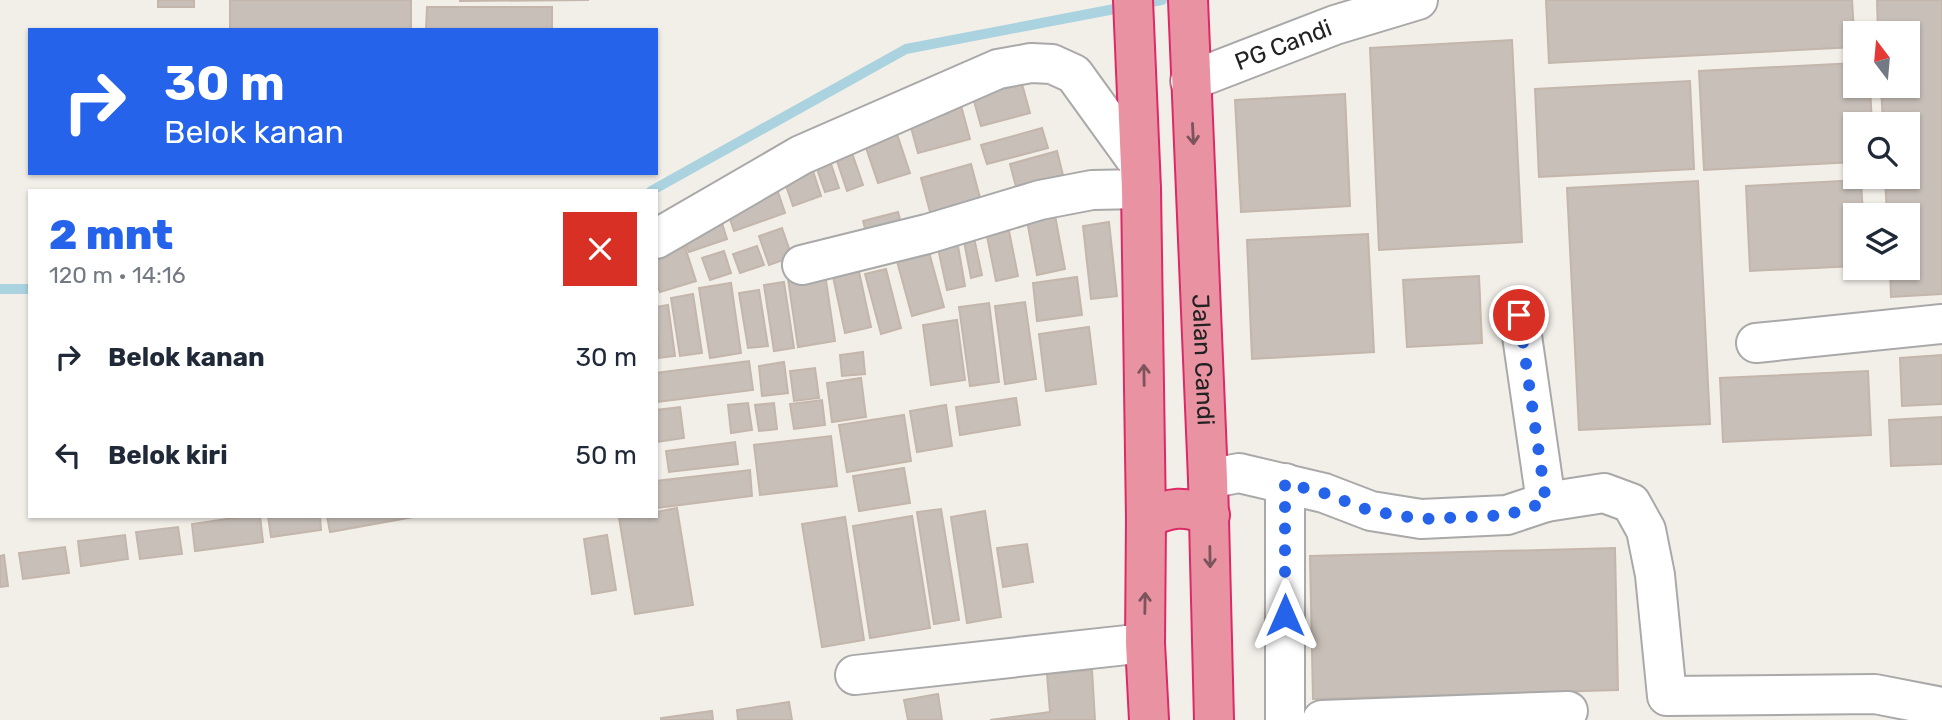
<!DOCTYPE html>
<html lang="id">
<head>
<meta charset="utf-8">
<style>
  body { margin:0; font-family:Rubik,sans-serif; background:#f2f2f3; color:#1f2937; height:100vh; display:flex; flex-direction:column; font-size:26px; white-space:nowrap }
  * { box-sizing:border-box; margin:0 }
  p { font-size:23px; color:#747a83 }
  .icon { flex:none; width:38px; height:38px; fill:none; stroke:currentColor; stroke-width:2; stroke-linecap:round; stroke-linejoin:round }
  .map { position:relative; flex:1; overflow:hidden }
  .panel { position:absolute; left:28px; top:189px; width:630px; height:329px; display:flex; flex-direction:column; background:#fff; border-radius:0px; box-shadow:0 2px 5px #0004 }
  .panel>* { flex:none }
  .guide { position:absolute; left:28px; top:28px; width:630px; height:147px; border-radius:0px; box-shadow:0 2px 5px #0004; background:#2563eb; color:#fff; overflow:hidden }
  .needle { width:46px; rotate:344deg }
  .fabs { position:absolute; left:1843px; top:21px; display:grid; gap:14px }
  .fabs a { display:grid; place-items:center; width:77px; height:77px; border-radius:0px; background:#fff; box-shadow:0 2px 5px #0004; font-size:35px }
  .pin { position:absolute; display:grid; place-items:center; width:60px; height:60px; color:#fff; margin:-30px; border:4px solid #fff; border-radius:50%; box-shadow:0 2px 7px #0007 }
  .me { position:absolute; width:77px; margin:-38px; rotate:0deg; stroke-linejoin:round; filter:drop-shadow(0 0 5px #0008) }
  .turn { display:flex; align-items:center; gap:24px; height:147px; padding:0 21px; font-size:32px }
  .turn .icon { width:91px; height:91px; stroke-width:2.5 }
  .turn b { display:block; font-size:49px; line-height:60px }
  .round { display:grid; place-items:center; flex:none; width:74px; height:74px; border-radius:0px; background:#f2f2f3 }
  .head { display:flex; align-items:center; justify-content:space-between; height:119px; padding:0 21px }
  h1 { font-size:42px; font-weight:800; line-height:52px; color:#2563eb }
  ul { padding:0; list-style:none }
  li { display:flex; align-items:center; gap:21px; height:98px; padding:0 21px }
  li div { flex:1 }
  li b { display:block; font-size:26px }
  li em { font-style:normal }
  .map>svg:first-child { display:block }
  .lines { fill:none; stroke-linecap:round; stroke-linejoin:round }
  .stream { stroke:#aad3df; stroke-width:10 }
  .building { fill:#c7bfb8; stroke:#c4b6ab; stroke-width:2 }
  .minor-casing { stroke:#a9a9a9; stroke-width:42 }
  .highway-casing { stroke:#dc2a67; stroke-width:42 }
  .minor { stroke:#fff; stroke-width:38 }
  .highway { stroke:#e892a2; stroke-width:38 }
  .oneway { stroke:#7b545c }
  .route { stroke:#2563eb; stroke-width:12; stroke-dasharray:0 21.6 }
  .labels { text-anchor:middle; stroke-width:7; stroke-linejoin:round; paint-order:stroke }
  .street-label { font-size:24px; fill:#222; stroke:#fff }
</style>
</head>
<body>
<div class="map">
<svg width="1942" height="720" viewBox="0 0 1942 720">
  <rect width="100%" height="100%" fill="#f2efe9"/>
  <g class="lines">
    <!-- stream -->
    <g class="stream">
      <path d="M1139,4l23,-4"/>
      <path d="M651,191l255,-142 219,-42"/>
      <path d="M0,289h30"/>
    </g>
  </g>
  <!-- building -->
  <g class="building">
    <rect x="158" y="0" width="36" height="7"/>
    <rect x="230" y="0" width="181" height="30"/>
    <path d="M460,0h129l-129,1z"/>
    <path d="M1546,0h306l3,47 -306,16z"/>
    <path d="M1877,0h65v294l-51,3 -1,-29h18v-53h-21l-2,-38h23v-53h-25l-2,-38h27v-53h-30z"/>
    <path d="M427,7h125v23h-126z"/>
    <path d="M1512,40l10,202 -143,8 -9,-202z"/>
    <path d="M1855,63v23h15l2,38h-17v38l-151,8 -5,-99z"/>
    <path d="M1019,73l11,40 -49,13 -11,-39z"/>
    <path d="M1690,81l4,88 -155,8 -4,-88z"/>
    <path d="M1345,94l5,112 -109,6 -6,-112z"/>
    <path d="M959,98l11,41 -52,14 -11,-40z"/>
    <path d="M893,122l17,51 -32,10 -17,-50z"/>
    <path d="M1042,128l6,20 -61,16 -6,-19z"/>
    <path d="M851,150l12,35 -16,6 -12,-36z"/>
    <path d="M1057,151l6,24 -47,12 -6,-23z"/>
    <path d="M829,158l10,30 -14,4 -10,-29z"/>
    <path d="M971,164l12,45 -50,14 -12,-45z"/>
    <path d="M813,171l8,25 -28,10 -9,-26z"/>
    <path d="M1861,180l2,35h-8v51l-105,5 -4,-85z"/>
    <path d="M1698,181l12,243 -131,6 -12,-242z"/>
    <path d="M776,186l9,27 -51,18 -9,-27z"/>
    <path d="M1054,210l11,59 -28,6 -11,-60z"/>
    <path d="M898,212l6,22 -35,9 -6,-22z"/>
    <path d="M721,220l6,19 -38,13 -7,-18z"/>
    <path d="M1007,221l11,55 -22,5 -11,-55z"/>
    <path d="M1109,222l8,74 -26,3 -8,-73z"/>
    <path d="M782,228l10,29 -23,8 -10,-29z"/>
    <path d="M973,233l9,42 -11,3 -8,-42z"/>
    <path d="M1368,234l6,118 -122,7 -5,-119z"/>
    <path d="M957,240l8,46 -18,4 -10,-46z"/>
    <path d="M927,245l17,62 -32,9 -17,-62z"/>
    <path d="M757,246l7,19 -24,8 -7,-19z"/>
    <path d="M685,247l11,34 -36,11 -4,-11v-24z"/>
    <path d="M724,251l7,22 -21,7 -8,-22z"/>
    <path d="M858,267l13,60 -26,6 -13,-61z"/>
    <path d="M886,269l15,59 -20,6 -16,-60z"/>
    <path d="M825,274l10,67 -37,6 -10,-68z"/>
    <path d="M1479,276l3,67 -75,4 -4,-67z"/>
    <path d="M1077,277l5,38 -45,6 -4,-38z"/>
    <path d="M784,282l10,66 -20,3 -10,-66z"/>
    <path d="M731,283l10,70 -31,5 -11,-70z"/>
    <path d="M759,290l9,56 -20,2 -9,-55z"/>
    <path d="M693,294l9,59 -22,3 -9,-58z"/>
    <path d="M1025,302l11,77 -31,5 -10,-78z"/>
    <path d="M989,303l10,79 -29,4 -11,-79z"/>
    <path d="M668,305l7,51 -16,2 -3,-51z"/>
    <path d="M957,320l8,60 -34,5 -8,-60z"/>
    <path d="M1089,327l7,57 -50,7 -7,-57z"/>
    <path d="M863,352l2,22 -23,2 -2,-21z"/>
    <path d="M1942,355v49l-40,2 -2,-48z"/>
    <path d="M749,361l4,29 -97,12v-29z"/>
    <path d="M784,362l4,31 -26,3 -3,-30z"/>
    <path d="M815,368l4,30 -25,3 -4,-30z"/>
    <path d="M1868,371l3,64 -148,7 -3,-64z"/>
    <path d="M861,378l5,39 -34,5 -5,-39z"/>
    <path d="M1016,398l4,27 -60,10 -4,-28z"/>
    <path d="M822,400l3,25 -31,4 -4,-25z"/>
    <path d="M748,403l4,27 -21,3 -3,-28z"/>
    <path d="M774,403l3,26 -18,2 -4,-26z"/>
    <path d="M946,405l6,41 -35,6 -7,-41z"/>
    <path d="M680,407l4,31 -28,4v-32z"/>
    <path d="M904,415l7,46 -64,11 -8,-47z"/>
    <path d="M1942,417v47l-51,2 -2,-46z"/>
    <path d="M831,436l6,50 -77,9 -6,-50z"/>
    <path d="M735,442l3,22 -69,8 -3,-21z"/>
    <path d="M904,468l6,35 -51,8 -6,-35z"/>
    <path d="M750,470l2,26 -96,12v-27z"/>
    <path d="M677,508l16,97 -58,9 -16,-96 37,-2v-4z"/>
    <path d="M941,509l18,111 -25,4 -17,-112z"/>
    <path d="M985,511l16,106 -34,6 -16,-106z"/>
    <path d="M247,516h13l3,26 -68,9 -3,-27z"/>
    <path d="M268,516h52l1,14 -50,7z"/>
    <path d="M327,516h92l-89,16z"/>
    <path d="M912,516l18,112 -60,10 -17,-112z"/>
    <path d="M845,517l19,123 -42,7 -20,-123z"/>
    <path d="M178,527l4,27 -42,5 -4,-27z"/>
    <path d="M125,535l3,24 -47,7 -3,-25z"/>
    <path d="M607,535l9,55 -24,4 -8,-55z"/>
    <path d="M1027,544l6,38 -30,5 -6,-39z"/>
    <path d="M65,547l4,26 -46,6 -4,-26z"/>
    <path d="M1615,548l3,142 -305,9 -3,-143z"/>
    <path d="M4,555l4,31 -8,1v-31z"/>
    <path d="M1092,670l3,50h-105l60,-8 -3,-38z"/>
    <path d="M938,694l4,26h-34l-4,-20z"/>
    <path d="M789,702l3,18h-54l-1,-10z"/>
    <path d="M712,711l1,9h-52v-2z"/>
  </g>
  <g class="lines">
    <!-- minor casing -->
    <g class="minor-casing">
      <g id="minor">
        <path id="s1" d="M1190,81l145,-56 83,-25"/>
        <path d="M656,239l145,-84 197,-86 33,-6 21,1 22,10 65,90"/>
        <path d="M802,265l125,-31 113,-34 52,-10 49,-1"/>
        <path d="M1756,343l186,-19"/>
        <path d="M1208,479l31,-6 85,20 47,18 50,8 86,-4 39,-13 -27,-187"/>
        <path d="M1546,502l58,-9 27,10 15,27 9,45 12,121 208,-2 67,13"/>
        <path d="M855,675l290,-32"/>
        <path d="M1285,720v-237"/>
        <path d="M1322,720l246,-9"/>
      </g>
    </g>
    <!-- highway casing -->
    <g class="highway-casing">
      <g id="highway">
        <path d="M1133,0l8,189 5,330 -1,124 4,77"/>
        <path id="s2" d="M1188,0l20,479 6,241"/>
        <path d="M1146,519c25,-13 38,-13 64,-4"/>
      </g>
    </g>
    <!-- minor -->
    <use href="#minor" class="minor"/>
    <!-- highway -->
    <use href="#highway" class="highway"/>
  </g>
  <!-- one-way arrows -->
  <defs><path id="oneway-shaft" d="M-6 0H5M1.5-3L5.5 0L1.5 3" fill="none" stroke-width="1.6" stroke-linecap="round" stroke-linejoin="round" transform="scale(1.75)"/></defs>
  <g class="oneway">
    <use href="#oneway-shaft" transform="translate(1193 134) rotate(87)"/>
    <use href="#oneway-shaft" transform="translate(1144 375) rotate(-91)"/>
    <use href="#oneway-shaft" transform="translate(1210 557) rotate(89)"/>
    <use href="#oneway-shaft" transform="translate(1145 603) rotate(-89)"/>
  </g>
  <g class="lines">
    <!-- route -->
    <path class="route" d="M1285,615v-132l39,10 47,18 50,8 86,-4 39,-13 -27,-187"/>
  </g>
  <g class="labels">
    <!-- street labels -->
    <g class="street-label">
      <text dy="8" stroke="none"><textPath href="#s1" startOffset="100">PG Candi</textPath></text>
      <text dy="8" stroke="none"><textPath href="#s2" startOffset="360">Jalan Candi</textPath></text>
    </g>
  </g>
</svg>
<div class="fabs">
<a><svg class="needle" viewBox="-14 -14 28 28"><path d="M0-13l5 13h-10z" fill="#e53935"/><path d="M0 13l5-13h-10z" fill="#747a83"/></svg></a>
<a><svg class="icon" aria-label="search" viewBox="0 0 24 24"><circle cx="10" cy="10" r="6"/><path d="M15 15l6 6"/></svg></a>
<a><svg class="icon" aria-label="layers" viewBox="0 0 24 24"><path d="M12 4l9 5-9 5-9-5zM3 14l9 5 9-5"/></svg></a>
</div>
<div class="pin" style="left:1519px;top:315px;background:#d93025"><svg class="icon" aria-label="arrive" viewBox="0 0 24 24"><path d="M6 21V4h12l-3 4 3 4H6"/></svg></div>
<svg class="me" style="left:1285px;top:615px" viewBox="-20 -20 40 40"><path d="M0-17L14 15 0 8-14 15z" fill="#2563eb" stroke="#fff" stroke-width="4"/></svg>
<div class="guide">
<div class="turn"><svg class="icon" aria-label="right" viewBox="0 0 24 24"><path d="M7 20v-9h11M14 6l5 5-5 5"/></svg><div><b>30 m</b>Belok kanan</div></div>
</div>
<section class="panel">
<div class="head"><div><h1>2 mnt</h1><p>120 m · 14:16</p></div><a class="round" style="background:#d93025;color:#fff"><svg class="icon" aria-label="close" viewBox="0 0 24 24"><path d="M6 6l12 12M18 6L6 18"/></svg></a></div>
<ul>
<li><svg class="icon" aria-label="right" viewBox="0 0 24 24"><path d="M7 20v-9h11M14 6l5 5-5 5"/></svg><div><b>Belok kanan</b></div><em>30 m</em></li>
<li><svg class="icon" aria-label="left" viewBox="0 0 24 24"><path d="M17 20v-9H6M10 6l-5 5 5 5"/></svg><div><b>Belok kiri</b></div><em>50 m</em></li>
</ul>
</section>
</div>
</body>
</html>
